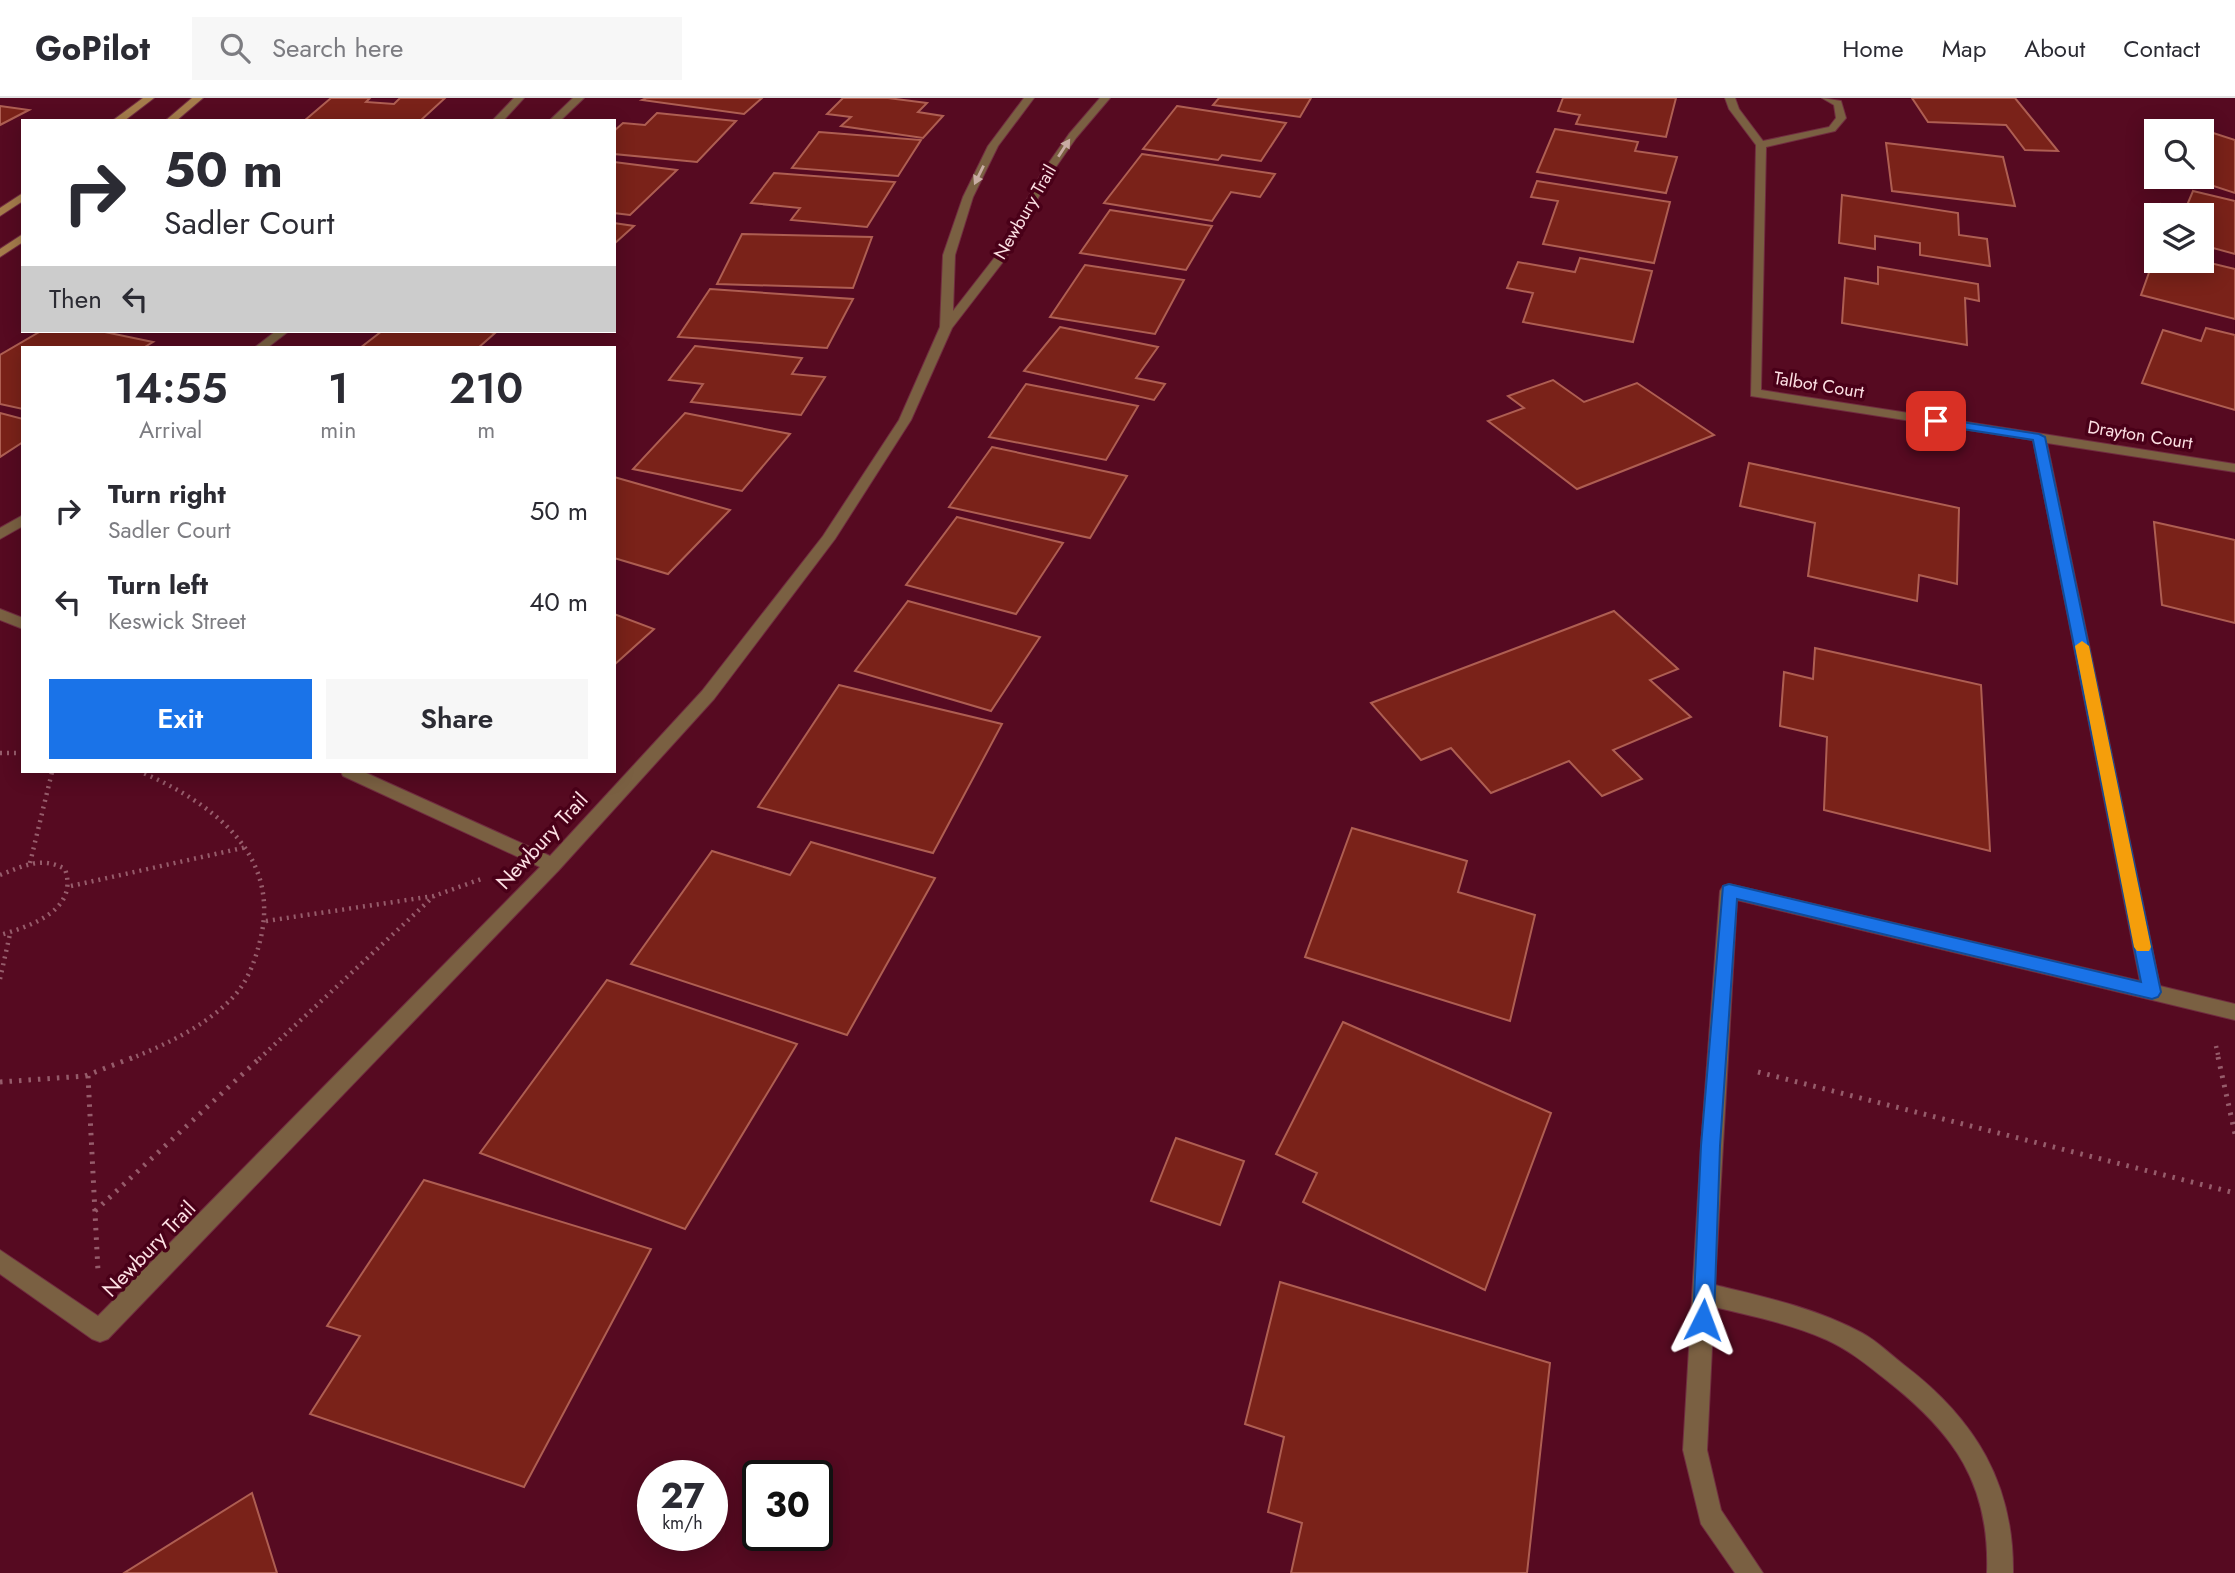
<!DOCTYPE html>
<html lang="en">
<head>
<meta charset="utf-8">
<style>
  body { margin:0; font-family:Jost,sans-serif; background:#f7f7f7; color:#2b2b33; height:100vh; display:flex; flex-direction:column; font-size:26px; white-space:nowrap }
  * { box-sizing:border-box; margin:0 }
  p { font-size:23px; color:#7c7c81 }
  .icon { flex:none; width:38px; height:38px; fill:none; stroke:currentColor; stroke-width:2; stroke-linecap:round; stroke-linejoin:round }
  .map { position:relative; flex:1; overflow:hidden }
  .drawer { position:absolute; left:21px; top:248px; width:595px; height:427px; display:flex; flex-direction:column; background:#fff; border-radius:0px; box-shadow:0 4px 18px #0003 }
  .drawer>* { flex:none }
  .top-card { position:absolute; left:21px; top:21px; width:595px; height:214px; border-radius:0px; box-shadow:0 4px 18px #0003; background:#fff; color:#2b2b33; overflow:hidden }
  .fabs { position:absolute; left:2144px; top:21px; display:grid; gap:14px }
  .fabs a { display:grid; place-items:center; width:70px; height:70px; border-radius:0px; background:#fff; box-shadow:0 4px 18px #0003; font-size:35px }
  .speed { position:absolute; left:637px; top:1362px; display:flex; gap:14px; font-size:35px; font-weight:700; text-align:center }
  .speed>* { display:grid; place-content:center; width:91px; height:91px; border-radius:50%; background:#fff; box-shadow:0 4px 18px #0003; line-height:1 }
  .speed small { font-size:18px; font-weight:400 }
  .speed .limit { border:4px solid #111; border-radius:10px; background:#fff; color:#111 }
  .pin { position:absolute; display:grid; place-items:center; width:60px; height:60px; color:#fff; margin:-30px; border-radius:14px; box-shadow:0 4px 10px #0006 }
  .me { position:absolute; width:77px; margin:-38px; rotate:3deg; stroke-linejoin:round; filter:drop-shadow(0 0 5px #0008) }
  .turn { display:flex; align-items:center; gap:24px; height:147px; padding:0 28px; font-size:32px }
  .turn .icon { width:91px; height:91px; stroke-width:2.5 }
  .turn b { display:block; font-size:49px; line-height:60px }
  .then { display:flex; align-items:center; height:66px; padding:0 28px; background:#0003; gap:14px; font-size:26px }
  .eta { display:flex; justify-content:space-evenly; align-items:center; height:119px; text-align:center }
  .eta b { font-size:42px; font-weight:600; line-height:49px }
  .primary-button { display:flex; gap:14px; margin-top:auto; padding:14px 28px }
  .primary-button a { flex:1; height:80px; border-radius:0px; background:#1a73e8; color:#fff; font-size:28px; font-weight:600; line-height:80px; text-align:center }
  .primary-button a+a { background:#f7f7f7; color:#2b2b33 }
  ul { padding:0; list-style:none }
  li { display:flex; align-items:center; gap:21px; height:91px; padding:0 28px }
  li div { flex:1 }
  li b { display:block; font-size:26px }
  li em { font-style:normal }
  header { display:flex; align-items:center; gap:42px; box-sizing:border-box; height:98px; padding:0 35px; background:#fff; border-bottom:2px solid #e1e1e2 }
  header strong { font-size:33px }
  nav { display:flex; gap:38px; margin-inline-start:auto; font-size:24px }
  .search { width:490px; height:63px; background:#f7f7f7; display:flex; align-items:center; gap:18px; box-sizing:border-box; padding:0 24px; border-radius:0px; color:#7c7c81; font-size:26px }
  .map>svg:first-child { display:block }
  .building { fill:#7a2219; stroke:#ae5e52; stroke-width:2 }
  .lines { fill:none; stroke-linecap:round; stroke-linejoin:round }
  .street-casing { stroke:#712c40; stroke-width:2 }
  .secondary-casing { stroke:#712c40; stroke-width:2 }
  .path-far1 { stroke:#965c6b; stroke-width:4.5; stroke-dasharray:2 5; stroke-linecap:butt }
  .path { stroke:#965c6b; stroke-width:5; stroke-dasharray:2.5 7; stroke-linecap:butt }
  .street { fill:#7a6042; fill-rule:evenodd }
  .secondary { fill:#a57c4b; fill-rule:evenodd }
  .oneway { fill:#c8aca3 }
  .route { fill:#1a73e8; stroke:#114b97; stroke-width:2 }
  .slow { fill:#f59e0b }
  .labels { text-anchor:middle; stroke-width:7; stroke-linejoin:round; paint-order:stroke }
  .far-street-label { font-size:18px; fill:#fcdfe3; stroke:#490018 }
  .street-label { font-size:21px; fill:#fcdfe3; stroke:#490018 }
</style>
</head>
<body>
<header>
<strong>GoPilot</strong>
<div class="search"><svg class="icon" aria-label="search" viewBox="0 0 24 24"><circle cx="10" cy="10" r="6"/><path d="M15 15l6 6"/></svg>Search here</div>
<nav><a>Home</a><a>Map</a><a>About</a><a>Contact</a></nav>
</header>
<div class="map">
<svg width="2235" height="1475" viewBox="0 0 2235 1475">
  <rect width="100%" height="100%" fill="#560a21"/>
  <!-- building -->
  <g class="building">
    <path d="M331,0h39l-4,4 28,2 6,-6h45l-25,23h-116z"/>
    <path d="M646,0h116l-18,16 -102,-14z"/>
    <path d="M843,0h45l39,5 -9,9 25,4 -20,22 -82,-12 10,-9 -24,-3z"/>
    <path d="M1219,0h92l-11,19 -87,-12z"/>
    <path d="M1563,0h113l-10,39 -90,-13 4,-9 -22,-4z"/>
    <path d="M1912,0h103l43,53 -33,-1 -19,-25 -78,-3z"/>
    <path d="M0,8l29,4 -29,15z"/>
    <path d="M1177,8l109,17 -25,38 -39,-6 -4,5 -75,-11z"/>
    <path d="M657,15l79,8 -39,41 -83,-8v-23l9,-8 22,2z"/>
    <path d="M1555,31l83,13 -3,9 42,6 -11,36 -129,-21z"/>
    <path d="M2207,33l28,9v53l-49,-16h16v-43z"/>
    <path d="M819,34l102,8 -23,36 -106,-8z"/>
    <path d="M1886,45l117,14 12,49 -123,-15z"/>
    <path d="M1142,56l133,20 -15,23 -29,-5 -19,29 -108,-18z"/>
    <path d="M614,64l63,8 -47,45 -16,-2z"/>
    <path d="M774,75l121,9 -28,45 -76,-7 9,-12 -49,-5z"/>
    <path d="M1537,83l133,21 -16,61 -111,-19 15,-43 -27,-4z"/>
    <path d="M2193,93l42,10v53l-33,-9v-30h-46v19l-8,-2 13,-28 24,6z"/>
    <path d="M1842,97l116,18 1,22 28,4 3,27 -70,-11v-12l-45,-7v13l-36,-6z"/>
    <path d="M1110,112l102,16 -26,44 -106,-17z"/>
    <path d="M614,125l20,3 -20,18z"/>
    <path d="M742,136l130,3 -19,51 -136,-4z"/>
    <path d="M2156,155v8h46l33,8v50l-94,-24z"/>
    <path d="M1580,160l72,13 -19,71 -110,-20 10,-29 -26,-5 11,-26 57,10z"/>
    <path d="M1085,167l99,15 -29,54 -105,-17z"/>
    <path d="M1878,169l100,17 1,17 -14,-3 2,47 -125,-22 3,-45 33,6z"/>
    <path d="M710,191l143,10 -26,49 -149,-11z"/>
    <path d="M1060,229l98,20 -22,31 29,6 -11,16 -130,-29z"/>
    <path d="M2206,230l29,7v75l-93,-27 21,-53 38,11z"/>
    <path d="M41,233h59l53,11 -10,6h-120v61l-23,-5v-49z"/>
    <path d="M382,233h103l10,2 -17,15h-118z"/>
    <path d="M695,248l107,12 -10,16 33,3 -24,38 -110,-13 12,-18 -34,-4z"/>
    <path d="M1553,282l31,22 53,-19 77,52 -137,54 -89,-68 36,-13 -16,-12z"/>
    <path d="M1026,286l112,22 -32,54 -117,-23z"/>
    <path d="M0,315l23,6v23l-23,15z"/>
    <path d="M685,315l105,21 -48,57 -109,-22z"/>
    <path d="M992,349l135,29 -37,62 -141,-31z"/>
    <path d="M1749,365l210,45 -2,76 -38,-9 -2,26 -109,-25 7,-53 -75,-17z"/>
    <path d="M614,379l116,33 -62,64 -54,-16z"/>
    <path d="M957,419l106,26 -47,71 -110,-29z"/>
    <path d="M2154,424l81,18v83l-73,-18z"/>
    <path d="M908,503l132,36 -49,74 -136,-40z"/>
    <path d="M1614,513l64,58 -28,11 41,37 -78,33 29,29 -40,17 -33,-35 -78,32 -40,-45 -30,12 -50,-57z"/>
    <path d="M614,516l40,15 -40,36z"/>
    <path d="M1815,550l166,37 9,166 -166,-41 3,-73 -47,-11 4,-54 29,7z"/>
    <path d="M839,587l163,39 -69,129 -175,-46z"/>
    <path d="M1352,730l115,33 -9,31 77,23 -25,106 -205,-64z"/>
    <path d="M811,744l124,36 -88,157 -216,-71 81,-113 78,24z"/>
    <path d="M607,882l190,64 -112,185 -205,-76z"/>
    <path d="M1343,924l208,91 -66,177 -182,-88 14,-29 -41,-19z"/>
    <path d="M1176,1040l68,23 -24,64 -69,-24z"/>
    <path d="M424,1082l227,69 -127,238 -214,-73 50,-78 -33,-10z"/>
    <path d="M1280,1184l270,81 -23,210h-236l11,-50 -34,-11 16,-75 -39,-13z"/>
    <path d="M252,1395l25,80h-153z"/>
  </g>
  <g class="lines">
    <!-- street casing -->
    <g class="street-casing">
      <g id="street">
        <path d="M514,0h10l-21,23h-11z"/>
        <path d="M573,0h11l-24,23h-11z"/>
        <path d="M1024,0h10l-36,48 -25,51 -18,58 -2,56 42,-54 46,-83 28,-40 31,-36h10l-34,40 -25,36 -45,84 -54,70 -41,92 -76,119 -121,160 -155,171 -451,469 -8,3 -8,-3 -92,-65v-24l98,66 442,-449 -197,-91 -2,-4h23l186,84 152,-165 121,-155 76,-116 41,-93 3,-72 20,-58 25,-51z"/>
        <path d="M1725,0h10l4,11 24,32 66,-14 7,-9 -2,-13 -12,-7 19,3 5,17 -11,13 -69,16 -5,243 474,74v8l-188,-29 113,543 75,18v16l-498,-120 -22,385c50,12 101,23 147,48 15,8 28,21 42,32 71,54 110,118 109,208h-26c3,-90 -33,-140 -102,-194 -19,-15 -36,-29 -58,-39 -36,-16 -75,-24 -113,-33l-7,143 14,60 42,63h-28l-34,-49 -18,-74 18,-304 19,-255 3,-5 6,-2 411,97 -107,-541 -282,-44 5,-251 -27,-36z"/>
        <path d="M276,233h13l-22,17h-13z"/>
        <path d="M23,417v11l-23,13v-11z"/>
        <path d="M0,511l23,9v11l-23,-9z"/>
      </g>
    </g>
    <!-- secondary casing -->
    <g class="secondary-casing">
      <g id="secondary">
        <path d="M143,0h11l-30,23h-12z"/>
        <path d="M192,0h11l-27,23h-11z"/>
        <path d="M23,95v8l-23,15v-8z"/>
        <path d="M23,136v8l-23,15v-8z"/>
      </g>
    </g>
    <!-- path-far1 -->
    <g class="path-far1">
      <path d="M0,655h23"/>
      <path d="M30,765l22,-91"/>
      <path d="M0,777c23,-9 42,-19 65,-6 14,41 -34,57 -65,66"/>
      <path d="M71,788l176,-39"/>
      <path d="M266,823l168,-25 50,-18"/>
      <path d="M0,881l10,-45"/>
      <path d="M2216,948l3,13"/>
      <path d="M130,961c37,-15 78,-34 105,-64 14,-16 21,-37 26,-58 19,-85 -51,-135 -120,-165"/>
      <path d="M259,961l175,-163"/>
    </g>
    <!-- path -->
    <g class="path">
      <path d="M2218,959l17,77"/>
      <path d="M1758,974l477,121"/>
      <path d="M88,978l10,195"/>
      <path d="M0,984l85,-6 49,-19"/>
      <path d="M95,1113l166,-154"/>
    </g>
    <!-- street -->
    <use href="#street" class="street"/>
    <!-- secondary -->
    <use href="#secondary" class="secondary"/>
  </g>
  <!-- one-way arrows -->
  <defs><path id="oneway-solid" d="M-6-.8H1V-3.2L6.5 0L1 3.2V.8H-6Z" transform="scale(1.75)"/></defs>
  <g class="oneway">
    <use href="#oneway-solid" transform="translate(1064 50) rotate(-57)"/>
    <use href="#oneway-solid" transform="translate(979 77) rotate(116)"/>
  </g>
  <!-- route -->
  <path class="route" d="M1936,320l103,16 6,3 116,555 -3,5 -6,2 -415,-100 -17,247 -6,174 -3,7 -8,3 -7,-3 -3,-7 8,-174 22,-260 6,-2 412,98 -108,-542 -102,-16 -1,-3z"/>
  <!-- slow -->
  <path class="slow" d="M2082,543l7,5 62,301 -2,4h-12l-3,-4 -59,-301z"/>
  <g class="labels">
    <!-- far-street labels -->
    <g class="far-street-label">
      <text transform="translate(1025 114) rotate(-60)" y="6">Newbury Trail</text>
      <text transform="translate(1819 287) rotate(9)" y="6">Talbot Court</text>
      <text transform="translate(2140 337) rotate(9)" y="6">Drayton Court</text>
    </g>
    <!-- street labels -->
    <g class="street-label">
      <text transform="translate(542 743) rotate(-47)" y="7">Newbury Trail</text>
      <text transform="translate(149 1151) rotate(-46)" y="7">Newbury Trail</text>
    </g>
  </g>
</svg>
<div class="fabs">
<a><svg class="icon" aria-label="search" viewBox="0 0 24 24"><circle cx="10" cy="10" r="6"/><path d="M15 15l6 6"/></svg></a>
<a><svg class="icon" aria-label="layers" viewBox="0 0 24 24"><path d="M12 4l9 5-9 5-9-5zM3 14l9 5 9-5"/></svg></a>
</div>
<div class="speed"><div>27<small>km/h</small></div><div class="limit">30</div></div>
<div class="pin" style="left:1936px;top:323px;background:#d93025"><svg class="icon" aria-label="arrive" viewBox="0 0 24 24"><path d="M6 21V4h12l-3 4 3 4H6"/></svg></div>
<svg class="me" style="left:1703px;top:1222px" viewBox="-20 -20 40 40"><path d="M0-17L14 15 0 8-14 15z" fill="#1a73e8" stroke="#fff" stroke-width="4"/></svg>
<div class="top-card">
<div class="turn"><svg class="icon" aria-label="right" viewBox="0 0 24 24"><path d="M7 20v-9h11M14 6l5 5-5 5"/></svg><div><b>50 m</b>Sadler Court</div></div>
<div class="then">Then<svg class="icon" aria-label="left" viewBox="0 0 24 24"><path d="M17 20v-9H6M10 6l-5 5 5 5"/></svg></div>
</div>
<section class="drawer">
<div class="eta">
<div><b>14:55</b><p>Arrival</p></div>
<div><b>1</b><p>min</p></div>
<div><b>210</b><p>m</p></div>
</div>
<ul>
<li><svg class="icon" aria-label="right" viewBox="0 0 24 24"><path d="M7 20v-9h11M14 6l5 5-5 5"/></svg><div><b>Turn right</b><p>Sadler Court</p></div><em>50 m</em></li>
<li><svg class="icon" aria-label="left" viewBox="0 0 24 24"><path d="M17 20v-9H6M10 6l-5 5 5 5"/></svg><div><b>Turn left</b><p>Keswick Street</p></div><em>40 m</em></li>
</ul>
<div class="primary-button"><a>Exit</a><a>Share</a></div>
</section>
</div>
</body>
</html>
